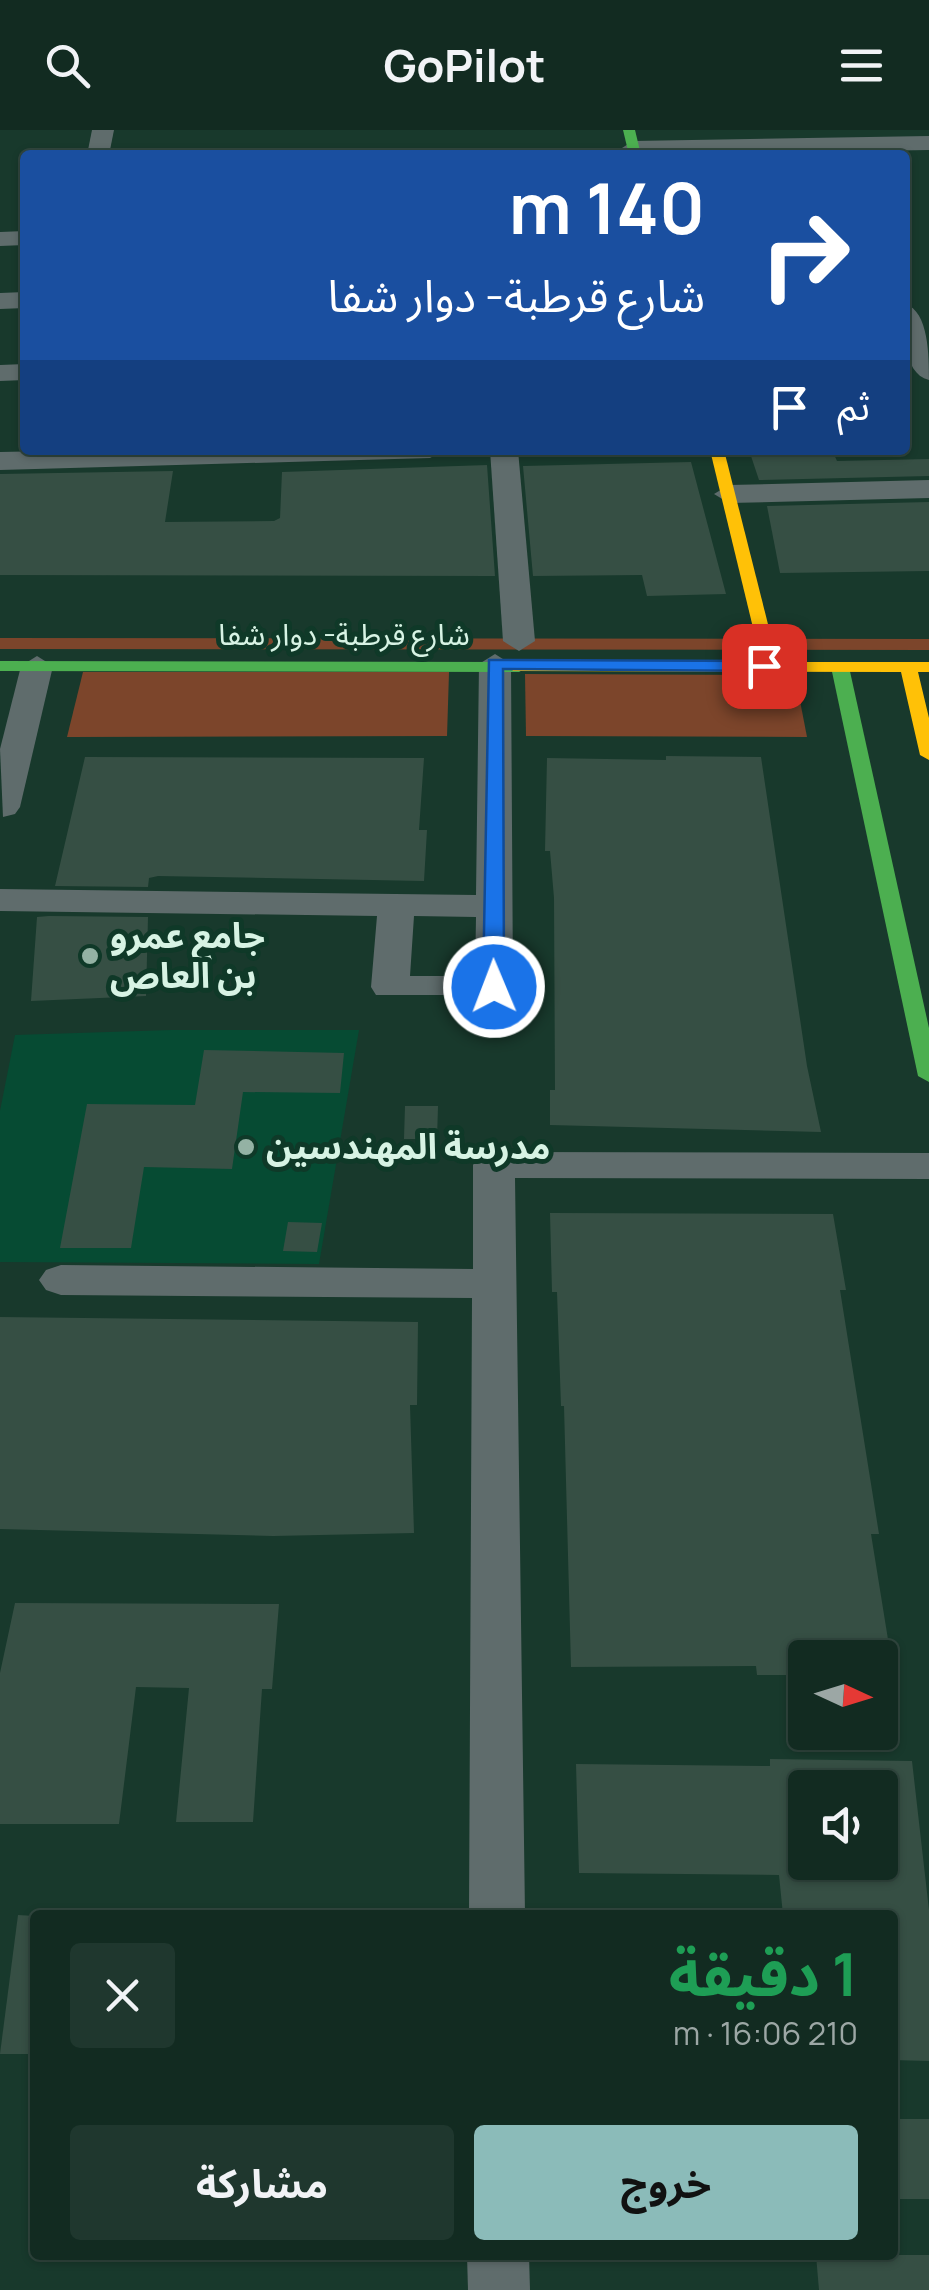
<!DOCTYPE html>
<html lang="ar">
<head>
<meta charset="utf-8">
<style>
  body { margin:0; font-family:Manrope,"Noto Sans Arabic",sans-serif; background:#1f372e; color:#f1f3f6; direction:rtl; height:100vh; display:flex; flex-direction:column; font-size:38px; white-space:nowrap }
  * { box-sizing:border-box; margin:0 }
  p { font-size:32px; color:#9ca7a5 }
  .icon { flex:none; width:55px; height:55px; fill:none; stroke:currentColor; stroke-width:2; stroke-linecap:round; stroke-linejoin:round }
  .map { position:relative; flex:1; overflow:hidden; direction:ltr }
  .sheet { position:absolute; left:30px; top:1780px; width:868px; height:350px; display:flex; flex-direction:column; background:#122b21; border-radius:10px; box-shadow:0 2px 8px #0004,0 0 0 2px #31473f; direction:rtl }
  .sheet>* { flex:none }
  .guide { position:absolute; left:20px; top:20px; width:890px; height:305px; border-radius:10px; box-shadow:0 2px 8px #0004,0 0 0 2px #31473f; direction:rtl; background:#1a4fa0; color:#fff; overflow:hidden }
  .needle { width:65px; rotate:94deg }
  .buttons { position:absolute; left:788px; top:1510px; display:grid; gap:20px }
  .buttons a { display:grid; place-items:center; width:110px; height:110px; border-radius:10px; background:#122b21; box-shadow:0 2px 8px #0004,0 0 0 2px #31473f; font-size:50px }
  .pin { position:absolute; display:grid; place-items:center; width:85px; height:85px; color:#fff; margin:-42px; border-radius:20px; box-shadow:0 5px 15px #0006 }
  .me { position:absolute; width:110px; margin:-55px; rotate:359deg; stroke-linejoin:round; filter:drop-shadow(0 0 8px #0008) }
  .turn { display:flex; align-items:center; gap:35px; height:210px; padding:0 40px; font-size:45px }
  .turn .icon { width:130px; height:130px; stroke-width:2.5 }
  .turn b { display:block; font-size:70px; line-height:85px }
  .then { display:flex; align-items:center; height:95px; padding:0 40px; background:#0003; gap:20px; font-size:38px }
  .round { display:grid; place-items:center; flex:none; width:105px; height:105px; border-radius:10px; background:#1f372e }
  .summary { display:flex; align-items:center; justify-content:space-between; height:170px; padding:0 40px }
  h1 { font-size:60px; font-weight:700; line-height:75px; color:#1e9e55 }
  .button { display:flex; gap:20px; margin-top:auto; padding:20px 40px }
  .button a { flex:1; height:115px; border-radius:10px; background:#8bbbb9; color:#111; font-size:40px; font-weight:700; line-height:115px; text-align:center }
  .button a+a { background:#1f372e; color:#f1f3f6 }
  header { display:flex; justify-content:space-between; align-items:center; height:130px; padding:0 40px; background:#122b21; font-size:45px; font-weight:700 }
  .map>svg:first-child { display:block }
  .built { fill:#064b33 }
  .green { fill:#7c452b }
  .building { fill:#364f44; fill-rule:evenodd }
  .lines { fill:none; stroke-linecap:round; stroke-linejoin:round }
  .street { fill:#5f6c6c; fill-rule:evenodd }
  .fast { fill:#4caf50; fill-rule:evenodd }
  .slow { fill:#ffc107; fill-rule:evenodd }
  .route { fill:#1a73e8; stroke:#114b97; stroke-width:2.5 }
  .poi-dot { fill:#94b2a4; stroke:#0f3928; stroke-width:4 }
  .labels { text-anchor:middle; stroke-width:10; stroke-linejoin:round; paint-order:stroke }
  .far-street-label { font-size:30px; fill:#d7f3e4; stroke:#0f3928 }
  .poi-label { font-size:35px; font-weight:bold; fill:#d7f3e4; stroke:#0f3928; text-anchor:start }
</style>
</head>
<body>
<header><svg class="icon" aria-label="menu" viewBox="0 0 24 24"><path d="M4 6h16M4 12h16M4 18h16"/></svg>GoPilot<svg class="icon" aria-label="search" viewBox="0 0 24 24"><circle cx="10" cy="10" r="6"/><path d="M15 15l6 6"/></svg></header>
<div class="map">
<svg width="929" height="2160" viewBox="0 0 929 2160">
  <rect width="100%" height="100%" fill="#18392c"/>
  <!-- built -->
  <path class="built" d="M171,900h188l-40,234 -319,-2v-151l15,-76z"/>
  <!-- green -->
  <g class="green">
    <path d="M0,508l929,1v11l-929,-1z"/>
    <path d="M83,542h366l-2,64 -380,1z"/>
    <path d="M525,544l270,1 12,62 -281,-1z"/>
  </g>
  <!-- building -->
  <g class="building">
    <path d="M749,320h83l5,11 92,-2v17l-170,4z"/>
    <path d="M691,332l35,132 -79,2 -5,-21 -109,1 -10,-110z"/>
    <path d="M487,335l8,111 -495,-1v-101l173,-3 -8,51 109,-1 6,-3 2,-46z"/>
    <path d="M929,372v69l-149,2 -13,-67z"/>
    <path d="M666,626l95,1 46,309 14,66 -271,-7v-35h5l-1,-192 -4,-47h-5l2,-93 119,2z"/>
    <path d="M85,627l339,1 -5,72h8l-3,51 -266,-5 -9,2 -1,9 -93,-1z"/>
    <path d="M49,786l99,1 -2,79 -115,5 6,-84z"/>
    <path d="M204,920l140,3 -4,40 -97,-1 -11,77 -88,-2 -13,81h-71l27,-144 108,1z"/>
    <path d="M405,976h33l-1,33h-33z"/>
    <path d="M550,1083l283,1 13,76h-6l39,244h-8l20,124h-86v17h-48l-1,-9 -185,1 -7,-261h-3l-4,-114h-5z"/>
    <path d="M288,1092l34,1 -5,29 -34,-1z"/>
    <path d="M0,1187l418,5 -1,83h-7l4,128 -141,3 -273,-7z"/>
    <path d="M15,1473l264,1 -7,85h-10l-9,133h-77l13,-134 -53,-1 -17,137h-119v-151z"/>
    <path d="M770,1629l142,2 17,149v151l-37,-1v-145h-109l-4,-40 -200,-2 -3,-109 194,2zM805,1658h75v80l-75,-1z"/>
    <path d="M18,1785l17,1v138h-35z"/>
    <rect x="892" y="1989" width="37" height="80"/>
    <path d="M816,2125h113v35h-110z"/>
  </g>
  <g class="lines">
    <!-- street -->
    <g class="street">
      <path d="M92,0h22l-5,25h-22z"/>
      <path d="M929,6v14l-296,5 -11,-7 11,-7z"/>
      <path d="M25,101v14l-25,1v-14z"/>
      <path d="M25,162v16l-25,1v-16z"/>
      <path d="M905,174c24,7 24,53 24,76 -28,-7 -24,-53 -24,-76z"/>
      <path d="M25,234v16l-25,1v-16z"/>
      <path d="M97,320h347l-14,8 -430,12v-18z"/>
      <path d="M490,320h28l17,191 -16,10 -16,-10z"/>
      <path d="M929,350v18l-200,5 -15,-9 15,-9z"/>
      <path d="M495,524l16,10 2,323 -5,8h-132l-5,-8 6,-71 -377,-5v-22l476,6 3,-231zM414,786l62,1 -1,59h-65z"/>
      <path d="M37,526l16,10 -33,141 -5,7 -12,3 -3,-68 21,-83z"/>
      <path d="M494,1022l435,1v26l-414,-1 10,737h-56l3,-617 -411,-3 -15,-5 -7,-10 7,-10 15,-5 412,4v-104l6,-9z"/>
      <path d="M467,2125h62l1,35h-62z"/>
    </g>
    <!-- fast -->
    <g class="fast">
      <path d="M623,0h12l6,25h-12z"/>
      <path d="M0,531l519,1 9,5 -9,5 -519,-1z"/>
      <path d="M840,532l9,5 80,361v54l-11,-6 -87,-409z"/>
    </g>
    <!-- slow -->
    <g class="slow">
      <path d="M710,320h14l48,190 -2,4h-12l-2,-4z"/>
      <path d="M519,532h410v10h-11l11,46v42l-9,-5 -19,-83 -388,-1 -3,-4z"/>
    </g>
  </g>
  <!-- route -->
  <path class="route" d="M489,530l275,1 8,5 -8,5 -261,-2 1,318 -10,6 -11,-6z"/>
  <!-- markers -->
  <g class="poi-dot">
    <circle cx="90" cy="826" r="10"/>
    <circle cx="246" cy="1017" r="10"/>
  </g>
  <g class="labels">
    <!-- far-street labels -->
    <g class="far-street-label">
      <text x="344" y="515">شارع قرطبة- دوار شفا</text>
    </g>
    <!-- poi labels -->
    <g class="poi-label">
      <text x="110" y="818">جامع عمرو<tspan x="110" dy="40">بن العاص</tspan></text>
      <text x="266" y="1029">مدرسة المهندسين</text>
    </g>
  </g>
</svg>
<div class="buttons">
<a><svg class="needle" viewBox="-14 -14 28 28"><path d="M0-13l5 13h-10z" fill="#e53935"/><path d="M0 13l5-13h-10z" fill="#9ca7a5"/></svg></a>
<a><svg class="icon" aria-label="sound" viewBox="0 0 24 24"><path d="M4 9h4l5-4v14l-5-4H4zM17 9q2 3 0 6"/></svg></a>
</div>
<div class="pin" style="left:764px;top:536px;background:#d93025"><svg class="icon" aria-label="arrive" viewBox="0 0 24 24"><path d="M6 21V4h12l-3 4 3 4H6"/></svg></div>
<svg class="me" style="left:494px;top:857px" viewBox="-20 -20 40 40"><circle r="17" fill="#1a73e8" stroke="#fff" stroke-width="3"/><path d="M0-11L8 9 0 5-8 9z" fill="#fff"/></svg>
<div class="guide">
<div class="turn"><svg class="icon" aria-label="right" viewBox="0 0 24 24"><path d="M7 20v-9h11M14 6l5 5-5 5"/></svg><div><b>140 m</b>شارع قرطبة- دوار شفا</div></div>
<div class="then">ثم<svg class="icon" aria-label="arrive" viewBox="0 0 24 24"><path d="M6 21V4h12l-3 4 3 4H6"/></svg></div>
</div>
<section class="sheet">
<div class="summary"><div><h1>1 دقيقة</h1><p>210 m · 16:06</p></div><a class="round"><svg class="icon" aria-label="close" viewBox="0 0 24 24"><path d="M6 6l12 12M18 6L6 18"/></svg></a></div>
<div class="button"><a>خروج</a><a>مشاركة</a></div>
</section>
</div>
</body>
</html>
